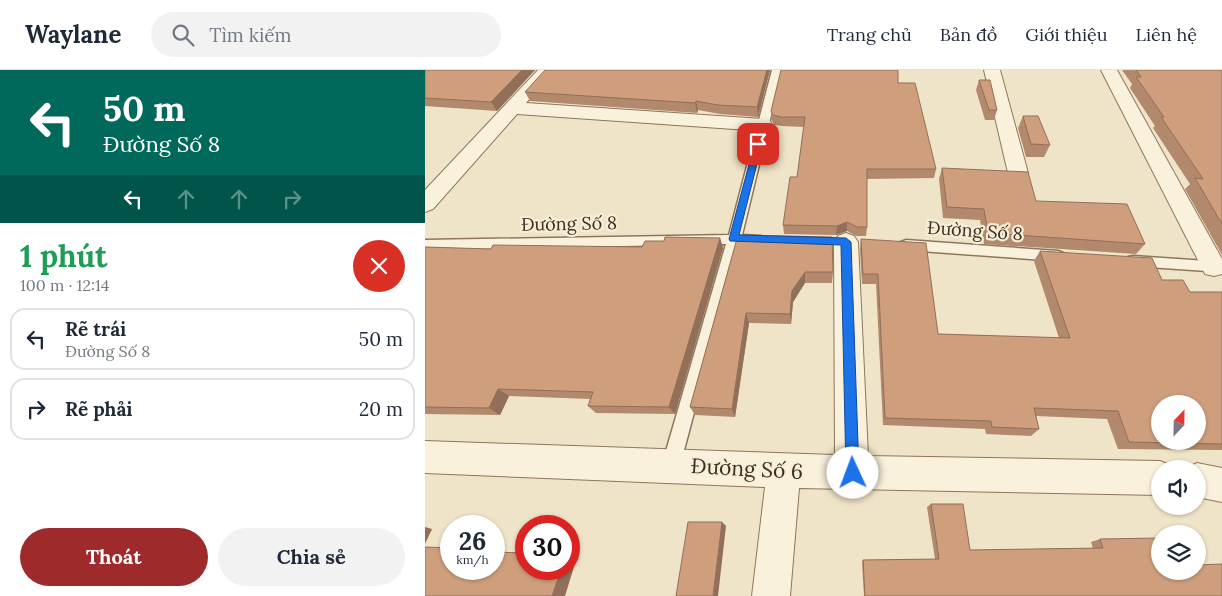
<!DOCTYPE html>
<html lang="vi">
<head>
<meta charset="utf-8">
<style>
  body { margin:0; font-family:Lora,serif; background:#f2f2f3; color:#1f2937; height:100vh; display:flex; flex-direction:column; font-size:19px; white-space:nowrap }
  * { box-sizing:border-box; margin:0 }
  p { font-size:16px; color:#747a83 }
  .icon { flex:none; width:28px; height:28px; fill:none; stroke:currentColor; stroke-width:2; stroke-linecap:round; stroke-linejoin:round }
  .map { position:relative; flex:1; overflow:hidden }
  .sheet { display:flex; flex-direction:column; background:#fff; width:425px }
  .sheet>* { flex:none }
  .banner { background:#00695c; color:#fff; overflow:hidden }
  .needle { width:32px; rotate:22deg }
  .buttons { position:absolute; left:726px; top:325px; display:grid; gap:10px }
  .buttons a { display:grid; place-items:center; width:55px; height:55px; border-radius:50%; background:#fff; box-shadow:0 1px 4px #0004; font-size:25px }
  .speed { position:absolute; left:15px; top:445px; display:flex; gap:10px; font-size:25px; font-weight:700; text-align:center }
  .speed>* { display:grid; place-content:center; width:65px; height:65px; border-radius:50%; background:#fff; box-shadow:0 1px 4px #0004; line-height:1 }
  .speed small { font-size:12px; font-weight:400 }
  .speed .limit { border:8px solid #d22; background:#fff; color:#111 }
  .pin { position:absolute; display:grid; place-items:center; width:42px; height:42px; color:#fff; margin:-21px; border-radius:10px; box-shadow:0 2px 8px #0006 }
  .me { position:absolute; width:55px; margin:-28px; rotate:358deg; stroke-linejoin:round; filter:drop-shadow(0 0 4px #0008) }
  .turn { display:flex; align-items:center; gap:18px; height:105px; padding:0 20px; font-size:22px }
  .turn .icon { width:65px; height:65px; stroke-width:2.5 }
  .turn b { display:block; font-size:35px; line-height:42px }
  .lanes { display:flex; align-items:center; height:48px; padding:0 20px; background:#0003; justify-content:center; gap:25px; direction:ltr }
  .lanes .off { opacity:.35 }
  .round { display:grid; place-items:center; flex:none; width:52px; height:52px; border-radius:26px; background:#f2f2f3 }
  .headline { display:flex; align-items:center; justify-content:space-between; height:85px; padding:0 20px }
  h1 { font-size:30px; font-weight:700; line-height:38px; color:#1e9e55 }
  .primary-button { display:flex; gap:10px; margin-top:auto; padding:10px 20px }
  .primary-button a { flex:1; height:58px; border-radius:30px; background:#9e2a2b; color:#fff; font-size:20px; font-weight:700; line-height:58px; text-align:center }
  .primary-button a+a { background:#f2f2f3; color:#1f2937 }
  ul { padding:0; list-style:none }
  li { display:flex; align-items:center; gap:15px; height:62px; margin:0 10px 8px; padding:0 10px; border:2px solid #e0e1e3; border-radius:15px }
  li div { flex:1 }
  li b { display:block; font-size:19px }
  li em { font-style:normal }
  header { display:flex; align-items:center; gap:30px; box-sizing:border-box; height:70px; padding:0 25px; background:#fff; border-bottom:1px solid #e0e1e3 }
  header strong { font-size:24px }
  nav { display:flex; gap:28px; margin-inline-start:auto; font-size:18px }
  .search { width:350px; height:45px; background:#f2f2f3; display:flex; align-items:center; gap:12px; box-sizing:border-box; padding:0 18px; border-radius:28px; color:#747a83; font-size:19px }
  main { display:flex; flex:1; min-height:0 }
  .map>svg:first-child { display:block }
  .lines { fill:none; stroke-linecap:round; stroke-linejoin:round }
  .lane-casing { stroke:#8d765c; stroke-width:3 }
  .street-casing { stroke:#8d765c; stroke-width:2 }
  .lane { fill:#faf1dc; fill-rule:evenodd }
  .street { fill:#faf1dc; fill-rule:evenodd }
  .wall { fill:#b2896c }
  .shaded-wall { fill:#916f58 }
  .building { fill:#cf9f7d; stroke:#916f58; fill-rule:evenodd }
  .route { fill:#1a73e8; stroke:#114b97 }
  .labels { text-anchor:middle; stroke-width:4.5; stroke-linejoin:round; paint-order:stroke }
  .street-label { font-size:18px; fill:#3d2e20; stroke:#f7eed8 }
  .near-street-label { font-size:21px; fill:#3d2e20; stroke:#f7eed8 }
</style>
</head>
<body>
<header>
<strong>Waylane</strong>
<div class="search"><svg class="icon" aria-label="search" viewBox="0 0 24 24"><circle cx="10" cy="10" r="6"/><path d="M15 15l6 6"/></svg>Tìm kiếm</div>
<nav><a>Trang chủ</a><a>Bản đồ</a><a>Giới thiệu</a><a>Liên hệ</a></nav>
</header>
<main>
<section class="sheet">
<div class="banner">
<div class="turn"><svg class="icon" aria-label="left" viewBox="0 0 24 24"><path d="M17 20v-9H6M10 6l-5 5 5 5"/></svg><div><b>50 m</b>Đường Số 8</div></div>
<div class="lanes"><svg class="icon" aria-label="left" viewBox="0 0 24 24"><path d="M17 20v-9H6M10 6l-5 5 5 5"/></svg><svg class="icon off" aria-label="ahead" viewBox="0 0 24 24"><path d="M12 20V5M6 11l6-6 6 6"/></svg><svg class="icon off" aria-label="ahead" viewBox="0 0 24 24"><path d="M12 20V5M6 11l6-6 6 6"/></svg><svg class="icon off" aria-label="right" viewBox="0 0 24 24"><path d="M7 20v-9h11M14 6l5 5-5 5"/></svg></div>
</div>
<div class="headline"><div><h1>1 phút</h1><p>100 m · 12:14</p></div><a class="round" style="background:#d93025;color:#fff"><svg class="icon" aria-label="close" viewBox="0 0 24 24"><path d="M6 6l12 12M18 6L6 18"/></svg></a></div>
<ul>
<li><svg class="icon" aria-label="left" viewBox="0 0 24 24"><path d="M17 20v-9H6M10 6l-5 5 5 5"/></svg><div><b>Rẽ trái</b><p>Đường Số 8</p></div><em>50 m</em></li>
<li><svg class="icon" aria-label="right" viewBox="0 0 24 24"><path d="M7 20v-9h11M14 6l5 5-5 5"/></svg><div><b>Rẽ phải</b></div><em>20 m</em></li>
</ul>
<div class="primary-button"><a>Thoát</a><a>Chia sẻ</a></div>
</section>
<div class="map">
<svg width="797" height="526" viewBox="0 0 797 526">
  <rect width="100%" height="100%" fill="#f0e4c8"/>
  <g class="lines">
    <!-- lane casing -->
    <g class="lane-casing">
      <g id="lane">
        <path d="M347,0h10l-40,165 19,1 1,3 -1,3 -22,2 -59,221 -3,6 -6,3 -6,-3 -3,-6 64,-221 -301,6v-10l304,-5z"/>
        <path d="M481,170l152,11 5,2 2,3 -2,3 -5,2 -152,-11 -5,-2 -2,-3 2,-3z"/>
        <path d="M708,186l89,6v10l-89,-6 -5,-1 -2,-4 2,-4z"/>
      </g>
    </g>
    <!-- street casing -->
    <g class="street-casing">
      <g id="street">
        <path d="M113,0h17l-29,33 237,16 7,2 2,4 -2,4 -7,2 -246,-17 -84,95 -8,3v-22z"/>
        <path d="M559,0h16l28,103 -3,5 -7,2 -7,-2 -3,-5z"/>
        <path d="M676,0h16l105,189v15l-8,2 -9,-2z"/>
        <path d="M421,163l8,3 4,6 10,214 292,5 12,5 1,3h-13v26l-361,-7 -9,108h-38l13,-109 -340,-14v-32l410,14 -1,-213 4,-6z"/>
        <path d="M772,393l25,5v34l-25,-5v-28h-12z"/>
      </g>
    </g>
    <!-- lane -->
    <use href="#lane" class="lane"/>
    <!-- street -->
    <use href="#street" class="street"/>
  </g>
  <!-- wall -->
  <g class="wall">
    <path d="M0,0h110l-38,41 -72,-5z"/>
    <path d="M345,0l-12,47 -38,-3 -22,-4 -1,3 -167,-12 -5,-9z"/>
    <path d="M697,0h100v185l-37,-66 5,-5 -37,-56 2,-2 -25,-38 2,-4z"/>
    <path d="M554,10l18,30 -3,10h-9l-9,-30z"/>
    <path d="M473,13l38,86 -2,9 -67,1v48l-1,9h-10l-9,-5 -11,4 -52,-1 -1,-9 14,-48 7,-50 -22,-1 -8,-1 -2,-5 -1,-9z"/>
    <path d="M598,46l27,29 -6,12h-18l-8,-29z"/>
    <path d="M517,98l94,33 109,43 -9,10 -152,-10 -4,-24 -37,-2 -4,-39z"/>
    <path d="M313,165l95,37 -1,11h-27l-12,19 -2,22 -42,-1 -14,94 -40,-2 -5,-8z"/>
    <path d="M295,168l3,10 -48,166 -79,-1 -8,-7 2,-7 -81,-3 -9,19 -75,-1v-167l66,2 151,-2 22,-6z"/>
    <path d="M436,169l77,95 121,4 -25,-77 6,-10 122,29 28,12h32v158l-104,-1 -11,-30 -71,-3 3,13 -8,7 -45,-2 -1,-5 -102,-4 -7,-141h-14l-2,-34z"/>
    <path d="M506,434l39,46 123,-2 -2,-6 9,-3 60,32 62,25h-358l-2,-34 1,-2 72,-1 -8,-52z"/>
  </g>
  <!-- shaded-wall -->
  <g class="shaded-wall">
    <path d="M97,0h13l-38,41 -6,-9z"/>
    <path d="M342,0h3l-12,47 -1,-10z"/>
    <path d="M271,31l2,9 -1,3 -2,-10z"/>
    <path d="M422,152v9l-11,4 1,-9z"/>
    <path d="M295,168l3,10 -48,166 -6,-7z"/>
    <path d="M380,202v11l-12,19 -2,22 -1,-10 2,-23z"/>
    <path d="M321,243l3,10 -14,94 -3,-8z"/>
    <path d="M73,319l11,7 -9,19 -11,-7z"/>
    <path d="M297,452l4,4 -8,70h-5z"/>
    <path d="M0,457l7,2 -7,15z"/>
    <path d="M144,485l8,2 -12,39h-13l9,-27h8z"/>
  </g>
  <!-- building -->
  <g class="building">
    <path d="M0,0h97l-31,32 -66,-4z"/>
    <path d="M120,0h222l-10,37 -39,-2 -22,-4 -1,2 -170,-11z"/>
    <path d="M356,0h117v13h17l21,86h-69v58h-10l-10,-5 -10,4 -54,-1 7,-48h7l8,-60h-24l-8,-2 -2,-4z"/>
    <path d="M711,0h86v154l-27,-46 8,1 -42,-62h3l-28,-40h5z"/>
    <path d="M554,10h11l7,30h-8z"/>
    <path d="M598,46h15l12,29 -19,-1z"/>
    <path d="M517,98l86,4 8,29 91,3 18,40 -157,-11 -4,-24 -37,-2z"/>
    <path d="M313,165l94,2 1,35h-28l-13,19 -2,23 -44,-1 -14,96 -42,-2z"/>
    <path d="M240,167l55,1 -51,169 -81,-1 5,-14 -95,-3 -9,19 -64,-1v-160l66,2 2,-4 149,2 3,-6h19z"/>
    <path d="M436,169l65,4 12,91 132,4 -30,-87 112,7 10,22h21l7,12h32v152l-93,-2 -11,-31 -84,-3 5,21 -47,-2 -1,-6 -106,-3 -7,-144h-15zM735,334h37v37h-37z"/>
    <path d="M506,434h32l7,46 133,-2 -3,-9 60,-1v33h37v-6l25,-1v32h-357l-2,-36 76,-1z"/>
    <path d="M263,452h34l-9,74h-37z"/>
    <path d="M0,477l26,1v21h43v-17l32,1v16h35l-9,27h-127z"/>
  </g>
  <!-- route -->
  <path class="route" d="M330,72l7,2 -23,91 107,3 5,4 8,231 -2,5 -4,2 -5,-2 -2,-5 -5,-228 -111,-4 -1,-2z"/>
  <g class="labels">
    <!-- street labels -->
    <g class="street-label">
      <text transform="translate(144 154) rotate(-1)" y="6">Đường Số 8</text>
      <text transform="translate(550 161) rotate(4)" y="6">Đường Số 8</text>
    </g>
    <!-- near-street labels -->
    <g class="near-street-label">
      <text transform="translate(322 399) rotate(3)" y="7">Đường Số 6</text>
    </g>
  </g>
</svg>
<div class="buttons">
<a><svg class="needle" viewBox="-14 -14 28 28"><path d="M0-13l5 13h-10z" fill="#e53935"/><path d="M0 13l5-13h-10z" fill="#747a83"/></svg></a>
<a><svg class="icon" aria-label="sound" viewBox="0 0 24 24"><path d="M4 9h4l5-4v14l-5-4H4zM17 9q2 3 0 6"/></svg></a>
<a><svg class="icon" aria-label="layers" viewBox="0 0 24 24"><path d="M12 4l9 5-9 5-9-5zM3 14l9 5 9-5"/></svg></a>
</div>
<div class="speed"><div>26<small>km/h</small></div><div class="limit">30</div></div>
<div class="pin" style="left:333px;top:74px;background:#d93025"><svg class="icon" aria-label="arrive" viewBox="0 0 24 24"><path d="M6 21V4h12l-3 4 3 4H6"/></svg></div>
<svg class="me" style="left:428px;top:403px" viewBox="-20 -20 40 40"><circle r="19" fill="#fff"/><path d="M0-13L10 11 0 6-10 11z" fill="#1a73e8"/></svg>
</div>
</main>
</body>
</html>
